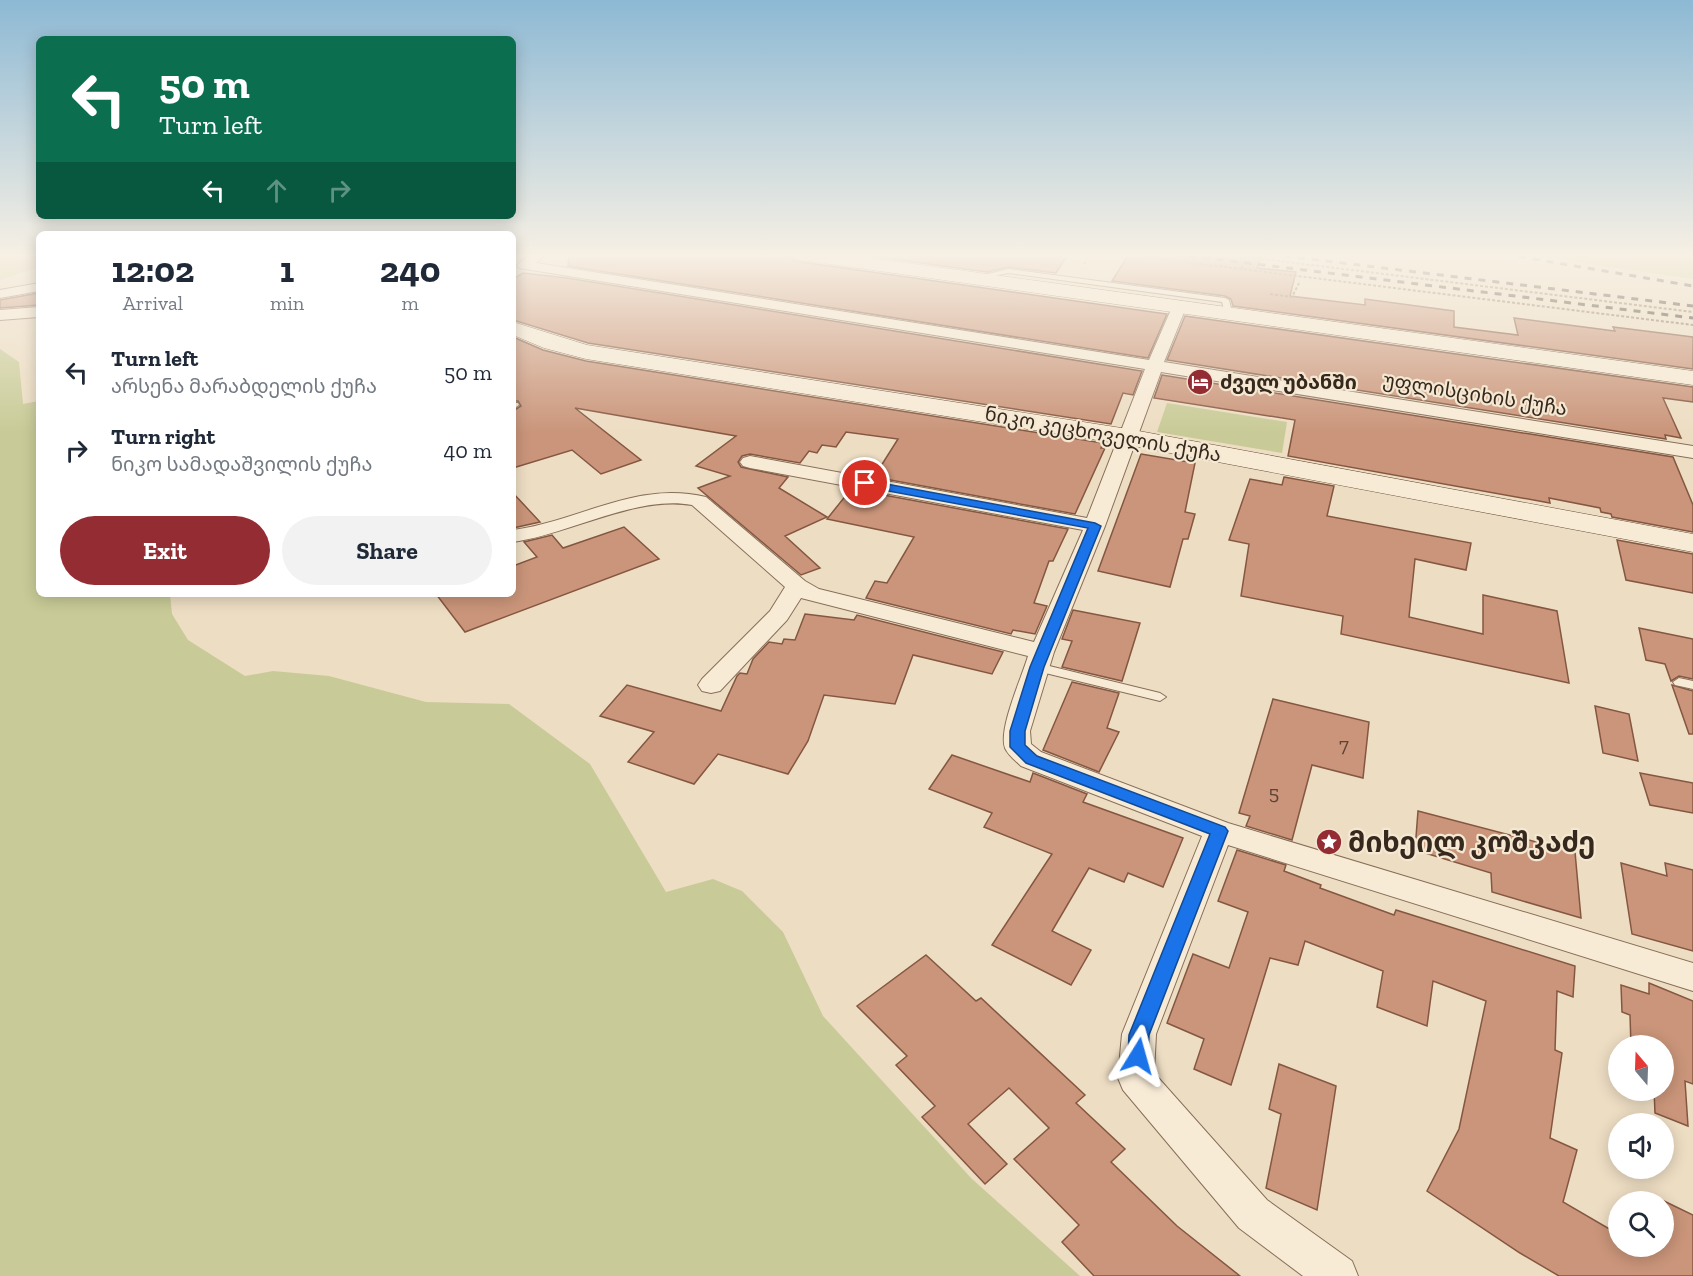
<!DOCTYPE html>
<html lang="en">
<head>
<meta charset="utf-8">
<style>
  body { margin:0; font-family:"Zilla Slab","Noto Sans Georgian",serif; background:#f2f2f3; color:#1f2937; height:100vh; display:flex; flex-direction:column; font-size:22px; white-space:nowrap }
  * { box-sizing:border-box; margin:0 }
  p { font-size:20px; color:#747a83 }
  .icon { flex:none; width:33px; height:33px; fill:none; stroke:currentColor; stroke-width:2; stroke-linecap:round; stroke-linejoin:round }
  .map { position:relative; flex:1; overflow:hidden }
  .side { position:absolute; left:36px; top:231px; width:480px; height:366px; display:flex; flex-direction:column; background:#fff; border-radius:9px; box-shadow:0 3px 15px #0003 }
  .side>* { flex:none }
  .guide { position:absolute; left:36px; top:36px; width:480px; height:183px; border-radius:9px; box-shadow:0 3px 15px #0003; background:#0b6e4f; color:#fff; overflow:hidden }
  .needle { width:39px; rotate:341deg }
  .buttons { position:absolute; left:1608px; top:1035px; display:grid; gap:12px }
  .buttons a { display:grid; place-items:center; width:66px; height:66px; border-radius:50%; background:#fff; box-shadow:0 3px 15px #0003; font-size:30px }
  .pin { position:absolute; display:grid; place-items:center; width:51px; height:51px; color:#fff; margin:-26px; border:3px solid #fff; border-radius:50%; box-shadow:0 2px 6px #0007 }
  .me { position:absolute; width:66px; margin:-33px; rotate:8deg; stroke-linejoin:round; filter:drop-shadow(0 0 4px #0008) }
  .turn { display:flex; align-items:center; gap:21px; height:126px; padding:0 24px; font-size:27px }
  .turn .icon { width:78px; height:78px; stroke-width:2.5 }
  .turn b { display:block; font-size:42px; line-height:51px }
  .lanes { display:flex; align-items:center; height:57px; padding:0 24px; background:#0003; justify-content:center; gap:30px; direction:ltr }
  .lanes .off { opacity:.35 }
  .eta { display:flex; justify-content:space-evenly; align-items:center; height:102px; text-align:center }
  .eta b { font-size:36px; font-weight:700; line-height:42px }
  .cta { display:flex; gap:12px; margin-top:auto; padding:12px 24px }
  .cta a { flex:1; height:69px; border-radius:36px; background:#942c34; color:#fff; font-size:24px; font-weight:700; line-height:69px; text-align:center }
  .cta a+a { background:#f2f2f3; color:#1f2937 }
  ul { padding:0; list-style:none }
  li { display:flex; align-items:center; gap:18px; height:78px; padding:0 24px }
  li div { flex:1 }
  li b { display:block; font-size:22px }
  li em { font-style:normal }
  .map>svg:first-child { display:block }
  .green { fill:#c8cb97 }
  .building { fill:#ca957a; stroke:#855741; stroke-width:1.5 }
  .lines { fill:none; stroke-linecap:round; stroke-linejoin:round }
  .lane-casing { stroke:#876f5a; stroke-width:2 }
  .street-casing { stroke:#876f5a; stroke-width:2 }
  .secondary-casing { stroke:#68503d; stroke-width:1 }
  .path { stroke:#876f5a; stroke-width:2; stroke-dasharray:3 2; stroke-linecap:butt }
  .lane { fill:#f8ebd6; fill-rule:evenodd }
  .street { fill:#f8ebd6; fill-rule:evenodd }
  .secondary { fill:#f8ebd6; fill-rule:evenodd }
  .rail { stroke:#37281e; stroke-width:3; stroke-dasharray:7 7; stroke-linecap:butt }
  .route { fill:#1a73e8; stroke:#114b97; stroke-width:1.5 }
  .labels { text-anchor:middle; stroke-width:4.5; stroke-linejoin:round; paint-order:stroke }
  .far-poi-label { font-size:20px; font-weight:bold; fill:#37281e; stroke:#f4e8d2; text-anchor:start }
  .far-street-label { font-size:20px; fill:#37281e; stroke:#f4e8d2 }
  .number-label { font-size:21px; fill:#5c4335 }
  .near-poi-label { font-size:28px; font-weight:bold; fill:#37281e; stroke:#f4e8d2; text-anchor:start }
</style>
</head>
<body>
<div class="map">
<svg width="1693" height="1276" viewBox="0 0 1693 1276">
  <rect width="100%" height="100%" fill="#edddc3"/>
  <!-- green -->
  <g class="green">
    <path d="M0,254h39v13l-39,13z"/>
    <path d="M1520,254l162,1 11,2v22z"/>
    <path d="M0,349l19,13 4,42 16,-3v193h131l2,20 16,26 57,36 28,-5 56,5 97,26 83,2 81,60 76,128 47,-13 29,12 41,41 40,84 148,162 109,98h-1080z"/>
    <path d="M1167,403l120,19 -5,31 -125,-21z"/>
  </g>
  <!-- building -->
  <g class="building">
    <path d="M569,254h221l3,6 8,2 366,52 -19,44 -580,-92z"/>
    <path d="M857,254h211l-12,19 -48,-6 -21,5z"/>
    <path d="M1129,254l132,2 -4,12 39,4 -6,24 75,9v-6l89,12v16l64,8 -4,-17 101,13 -2,-4 80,10v32l-460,-63 -2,-7 -6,-3 -113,-15z"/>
    <path d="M523,273l44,5 575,93 -9,24 -10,-2 -12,31 -523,-81 -75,-23v-41z"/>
    <path d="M39,293v12l-39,3v-8z"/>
    <path d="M1185,316l508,71v15l-30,-4 18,40 -16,-3 1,4 -499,-79z"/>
    <path d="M513,337l30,13 43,11 517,82 -2,5h4l-30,66 -201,-37 24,-38 -52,-7 -10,15 -14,-2 -5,8 -8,-2 -9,12 -50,-9 -8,2 -4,6 3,5 47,10 -9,11 48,29 -42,19 35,32 -19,7 -103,-87 32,-12 -34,-10 40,-30 -161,-28 66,52 -40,14 -29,-24 -59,18v-57l8,-5 -3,-5h-5z"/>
    <path d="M1162,375l511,82 20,48v27l-81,-15 -1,-3 -10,-2 -1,-4 -51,-10 1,5 -262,-47 7,-36 -141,-22z"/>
    <path d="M1141,454l54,9 -10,49 10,2 -7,25h-5l-13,48 -72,-16z"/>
    <path d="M1284,477l50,9 -7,30 144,27 -5,27 -51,-11 -6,58 74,17v-39l74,16 12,72 -228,-49 2,-18 -102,-20 8,-52 -20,-4 21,-61 32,6z"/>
    <path d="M851,489l217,40 -15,32h-4l-15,42 13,3 -12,28 -22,-4 -2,4 -145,-36 9,-17 12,2 27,-46 -87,-18z"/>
    <path d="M513,493l27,29 -27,6z"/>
    <path d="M624,527l35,32 -194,73 -29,-38h77v-28l24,-9 -13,-15 28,-7 11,13z"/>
    <path d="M1617,540l76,14v39l-67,-13z"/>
    <path d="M1073,610l67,13 -18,58 -60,-14 10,-26 -10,-2z"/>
    <path d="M805,614l49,6 3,-5 146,37 -11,22 -79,-19 -18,49 -71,-9 -16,46 -20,33 -70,-20 -24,30 -66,-22 26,-30 -54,-16 27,-31 94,26 16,-35 3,-3 7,1 6,-15 16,-17 13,2 2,-5 11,1z"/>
    <path d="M1639,628l54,11v40l-14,-3 -8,5 -6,-17 -19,-4z"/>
    <path d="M1072,682l47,11 -12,35 12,4 -20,40 -56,-22z"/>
    <path d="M1672,685l21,6v43h-4z"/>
    <path d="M1273,699l96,23 -6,56 -51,-13 -20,75 -46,-14 4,-10 -11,-3z"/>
    <path d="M1595,706l34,8 9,47 -35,-8z"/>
    <path d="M952,755l78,27 3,-9 54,21 -4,8 100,36 -20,49 -35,-14 -4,9 -35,-14 -37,63 39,19 -20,35 -79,-40 60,-91 -68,-27 8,-14 -63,-24z"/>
    <path d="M1640,773l53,10v30l-43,-8z"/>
    <path d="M1418,811l157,41 6,66 -89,-26 -1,-19 -76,-23z"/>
    <path d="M1237,850l49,15 -2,6 37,14 -1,3 74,27 2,-5 179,56 -2,31 -16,-6 -2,59 7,3 -12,85 27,12 -14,52 55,32v12h22l8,5v-5h16v-45l29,14v61h-134l-39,-23 -93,-62 32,-62 27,-128 -53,-20 -6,45 -50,-19 6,-36 -78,-30 -7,24 -28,-7 -39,127 -37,-16 10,-30 -37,-16 26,-69 36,14 19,-56 -30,-11z"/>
    <path d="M1621,863l46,13 -2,-13 28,7v81l-61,-17z"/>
    <path d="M926,955l50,46 5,-3 104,97 -9,8 49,46 -14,13 66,64 63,50h-146l-32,-34 17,-17 -65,-66 35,-31 -40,-40 -41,36 39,40 -22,20 -63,-67 13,-11 -39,-41 11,-9 -50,-50z"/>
    <path d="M1649,983l44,18v83l-8,-3 3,45 -33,-13 -1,-23h10v-44h-33l-1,-31 -8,-3 -1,-27 28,9z"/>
    <path d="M1279,1064l57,22 -19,124 -51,-22 15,-74 -12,-5z"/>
  </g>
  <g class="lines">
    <!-- lane casing -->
    <g class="lane-casing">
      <g id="lane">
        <path d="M1008,269l217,29 4,2 3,12 -7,2 -3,-12 -214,-29 -32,7 -4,-2z"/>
        <path d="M513,403h5l1,2 -6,4z"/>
        <path d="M1037,663l123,30 6,4 -6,4 -127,-31 -2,-3 2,-3z"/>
        <path d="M1679,678l14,3v8l-18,-4 -2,-3z"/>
      </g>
    </g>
    <!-- street casing -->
    <g class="street-casing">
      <g id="street">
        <path d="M531,254h16l-11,9 613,97 24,-55 7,-4 7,4 -23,57 529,84v12l-532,-86 -56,154 -51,126 -24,79 1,13 10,8 187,71 465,140v28l-465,-146 -72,189 -2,39 113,127 85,61 6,15h-55l-64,-48 -116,-138 -5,-12 4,-44 80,-198 -181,-70c-5,-5 -13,-11 -16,-18 -7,-19 17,-71 23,-92l-227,-58 -14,22 -67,71 -9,2 -9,-2 -4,-6 4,-6 68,-68 15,-24 -93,-82c-56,-10 -122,29 -179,37v-12c67,-9 124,-50 193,-33l99,84 14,8 215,53 49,-112 -333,-62 -7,-2 -3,-4 3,-4 7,-2 337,62 58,-149 -626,-101 -2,-3z"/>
        <path d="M39,283v8l-39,7v-8z"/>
        <path d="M39,307v10l-39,3v-10z"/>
      </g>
    </g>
    <!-- secondary casing -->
    <g class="secondary-casing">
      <g id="secondary">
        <path d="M513,254h13l-2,4 -11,4z"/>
        <path d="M792,254h49l852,117v14l-892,-125 -7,-2z"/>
        <path d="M513,322l74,23 541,84 565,105v18l-565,-107 -542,-86 -42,-11 -31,-13z"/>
      </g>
    </g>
    <!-- path -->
    <g class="path">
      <path d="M1120,254l573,71"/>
      <path d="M1222,254l471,58"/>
      <path d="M1084,264l6,-10"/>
      <path d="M1242,269l3,-12"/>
      <path d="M1270,294l22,3 8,-16"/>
    </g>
    <!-- lane -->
    <use href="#lane" class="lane"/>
    <!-- street -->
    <use href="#street" class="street"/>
    <!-- secondary -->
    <use href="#secondary" class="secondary"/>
    <!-- rail -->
    <g class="rail">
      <path d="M1175,254l518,64"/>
      <path d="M1270,254l423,52"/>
      <path d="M1505,254l188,32"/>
    </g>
  </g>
  <!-- sky -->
  <linearGradient id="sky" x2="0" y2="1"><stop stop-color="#8db9d4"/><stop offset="0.59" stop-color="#f7f0e4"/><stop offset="1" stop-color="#f7f0e4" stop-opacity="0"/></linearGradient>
  <rect width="1693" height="433" fill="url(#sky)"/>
  <!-- route -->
  <path class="route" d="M865,480l230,43 6,3 -57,141 -19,64v14l12,11 188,71 3,4 -79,204 -1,21 -3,7 -7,2 -8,-2 -2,-7 1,-21 81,-201 -184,-71 -16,-16v-16l20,-64 58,-139 -227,-42v-5z"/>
  <!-- icons -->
  <defs>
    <g id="hotel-disc" transform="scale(1.35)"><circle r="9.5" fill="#942c34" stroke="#f4e8d2"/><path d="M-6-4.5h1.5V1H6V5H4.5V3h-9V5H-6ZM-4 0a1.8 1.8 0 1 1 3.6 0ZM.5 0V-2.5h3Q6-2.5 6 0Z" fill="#fff"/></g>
    <g id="sight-disc" transform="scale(1.35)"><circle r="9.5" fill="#942c34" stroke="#f4e8d2"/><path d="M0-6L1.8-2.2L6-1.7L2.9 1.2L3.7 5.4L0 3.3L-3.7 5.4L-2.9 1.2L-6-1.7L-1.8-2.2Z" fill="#fff"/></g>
  </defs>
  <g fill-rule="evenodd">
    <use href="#hotel-disc" x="1200" y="382"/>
    <use href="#sight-disc" x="1329" y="842"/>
  </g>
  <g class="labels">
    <!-- far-poi labels -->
    <g class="far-poi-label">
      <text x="1220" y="389">ძველ უბანში</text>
    </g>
    <!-- far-street labels -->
    <g class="far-street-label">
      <text transform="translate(1475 394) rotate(9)" y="7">უფლისციხის ქუჩა</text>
      <text transform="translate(1103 434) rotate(10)" y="7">ნიკო კეცხოველის ქუჩა</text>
    </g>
    <!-- number labels -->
    <g class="number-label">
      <text x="1344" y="752">7</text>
      <text x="1274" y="800">5</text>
    </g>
    <!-- near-poi labels -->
    <g class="near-poi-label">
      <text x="1348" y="852">მიხეილ კოშკაძე</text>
    </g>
  </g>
</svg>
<div class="buttons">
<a><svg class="needle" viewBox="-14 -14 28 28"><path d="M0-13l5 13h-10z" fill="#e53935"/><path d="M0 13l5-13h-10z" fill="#747a83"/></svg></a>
<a><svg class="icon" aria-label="sound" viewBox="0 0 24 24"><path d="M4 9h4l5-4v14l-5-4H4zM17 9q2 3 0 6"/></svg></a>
<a><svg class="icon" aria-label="search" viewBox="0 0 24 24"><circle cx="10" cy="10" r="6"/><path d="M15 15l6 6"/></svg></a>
</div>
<div class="pin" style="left:865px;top:483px;background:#d93025"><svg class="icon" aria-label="arrive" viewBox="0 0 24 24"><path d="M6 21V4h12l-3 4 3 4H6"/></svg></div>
<svg class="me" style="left:1138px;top:1056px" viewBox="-20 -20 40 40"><path d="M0-17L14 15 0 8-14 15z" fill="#1a73e8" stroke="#fff" stroke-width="4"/></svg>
<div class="guide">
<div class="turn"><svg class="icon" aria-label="left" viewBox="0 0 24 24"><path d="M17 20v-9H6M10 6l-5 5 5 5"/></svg><div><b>50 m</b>Turn left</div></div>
<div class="lanes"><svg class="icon" aria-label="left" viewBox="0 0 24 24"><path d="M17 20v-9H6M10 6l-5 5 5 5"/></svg><svg class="icon off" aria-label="ahead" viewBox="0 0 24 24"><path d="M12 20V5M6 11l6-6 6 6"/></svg><svg class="icon off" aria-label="right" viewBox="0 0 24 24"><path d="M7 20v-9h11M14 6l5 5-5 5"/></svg></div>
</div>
<section class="side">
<div class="eta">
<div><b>12:02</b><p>Arrival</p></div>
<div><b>1</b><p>min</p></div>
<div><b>240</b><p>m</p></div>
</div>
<ul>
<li><svg class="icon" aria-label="left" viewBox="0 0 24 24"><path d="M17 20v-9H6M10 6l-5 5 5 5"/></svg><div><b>Turn left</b><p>არსენა მარაბდელის ქუჩა</p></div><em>50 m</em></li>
<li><svg class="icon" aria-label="right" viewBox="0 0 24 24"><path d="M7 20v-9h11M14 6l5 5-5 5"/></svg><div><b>Turn right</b><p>ნიკო სამადაშვილის ქუჩა</p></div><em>40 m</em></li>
</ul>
<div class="cta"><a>Exit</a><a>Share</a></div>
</section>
</div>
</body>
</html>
